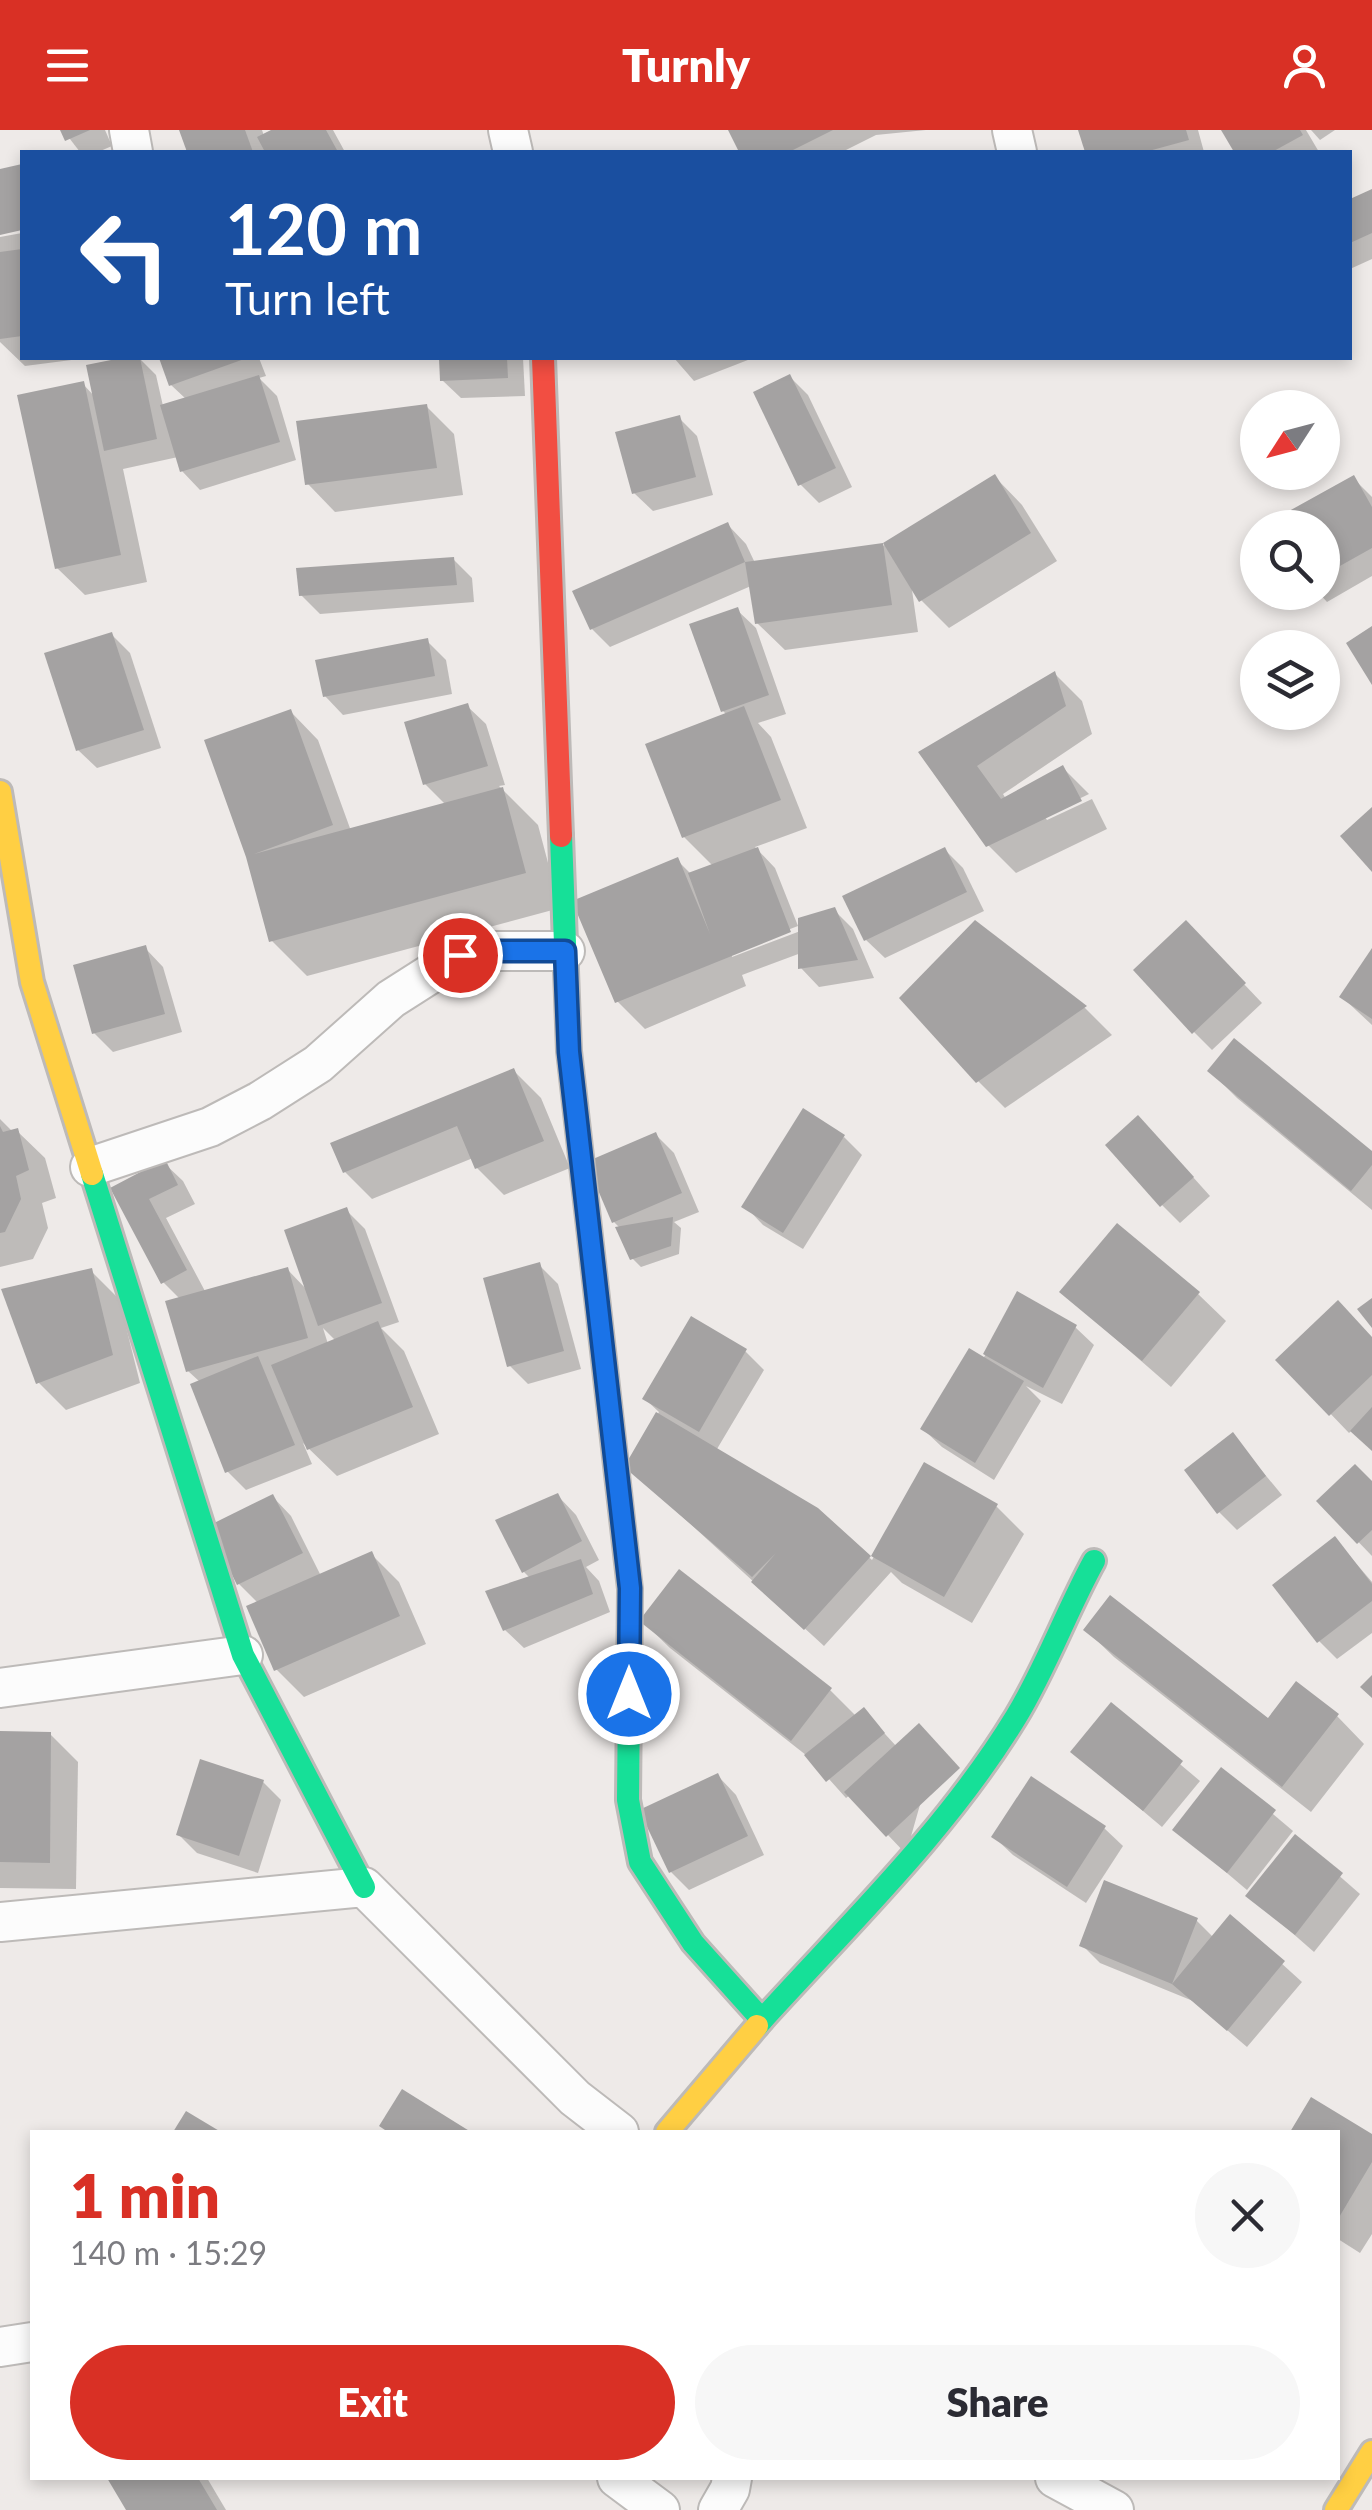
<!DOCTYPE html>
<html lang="en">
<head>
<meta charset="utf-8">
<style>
  body { margin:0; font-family:Lato,sans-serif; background:#f7f7f7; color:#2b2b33; height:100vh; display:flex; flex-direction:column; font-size:38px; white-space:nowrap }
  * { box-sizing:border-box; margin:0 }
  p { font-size:32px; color:#7c7c81 }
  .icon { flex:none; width:55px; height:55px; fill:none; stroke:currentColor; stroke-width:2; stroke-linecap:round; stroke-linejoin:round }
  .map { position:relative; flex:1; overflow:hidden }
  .details { position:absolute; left:30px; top:2000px; width:1310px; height:350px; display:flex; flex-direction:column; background:#fff; border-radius:0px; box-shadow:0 5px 15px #0003 }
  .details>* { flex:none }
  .top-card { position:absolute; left:20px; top:20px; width:1332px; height:210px; border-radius:0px; box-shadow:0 5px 15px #0003; background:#1a4fa0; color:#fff; overflow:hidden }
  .needle { width:65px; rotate:234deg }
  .fabs { position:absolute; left:1240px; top:260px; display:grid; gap:20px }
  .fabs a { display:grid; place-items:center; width:100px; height:100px; border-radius:50%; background:#fff; box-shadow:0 5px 15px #0003; font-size:50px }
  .pin { position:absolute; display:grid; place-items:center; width:85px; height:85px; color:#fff; margin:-42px; border:5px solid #fff; border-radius:50%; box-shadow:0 2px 10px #0007 }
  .me { position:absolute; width:110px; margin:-55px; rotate:0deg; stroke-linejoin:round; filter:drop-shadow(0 0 8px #0008) }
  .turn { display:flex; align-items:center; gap:35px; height:210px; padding:0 40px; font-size:45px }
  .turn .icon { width:130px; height:130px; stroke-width:2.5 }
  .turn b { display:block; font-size:70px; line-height:85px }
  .round { display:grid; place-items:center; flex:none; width:105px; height:105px; border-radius:52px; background:#f7f7f7 }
  .overview { display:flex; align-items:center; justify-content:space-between; height:170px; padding:0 40px }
  h1 { font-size:60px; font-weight:800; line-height:75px; color:#d93025 }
  .primary-button { display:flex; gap:20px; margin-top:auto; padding:20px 40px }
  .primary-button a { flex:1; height:115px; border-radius:60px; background:#d93025; color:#fff; font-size:40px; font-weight:800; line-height:115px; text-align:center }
  .primary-button a+a { background:#f7f7f7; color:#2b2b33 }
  header { display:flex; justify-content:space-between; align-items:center; height:130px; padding:0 40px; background:#d93025; color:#fff; font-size:45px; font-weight:800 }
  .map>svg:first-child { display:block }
  .shadow { fill:#0003; fill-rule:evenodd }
  .building { fill:#a4a2a2 }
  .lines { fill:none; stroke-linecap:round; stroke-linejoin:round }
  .street-casing { stroke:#bdbab8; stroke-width:42 }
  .fast-casing { stroke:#bdbab8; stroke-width:28 }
  .slow-casing { stroke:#bdbab8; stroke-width:28 }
  .jam-casing { stroke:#bdbab8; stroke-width:28 }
  .street { stroke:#fcfcfc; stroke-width:38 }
  .fast { stroke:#16e098; stroke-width:22 }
  .slow { stroke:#ffcf43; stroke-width:22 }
  .jam { stroke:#f24e42; stroke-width:22 }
  .route-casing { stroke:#114b97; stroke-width:25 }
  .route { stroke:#1a73e8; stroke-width:18 }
</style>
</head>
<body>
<header><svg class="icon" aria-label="menu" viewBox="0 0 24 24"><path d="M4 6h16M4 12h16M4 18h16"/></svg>Turnly<svg class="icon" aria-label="person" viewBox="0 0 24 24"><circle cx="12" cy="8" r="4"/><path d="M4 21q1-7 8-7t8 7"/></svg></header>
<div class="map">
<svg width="1372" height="2380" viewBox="0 0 1372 2380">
  <rect width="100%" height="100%" fill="#eeeae8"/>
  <!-- shadow -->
  <g class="shadow">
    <path d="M63,0h42l7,16 -14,6h-18z"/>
    <path d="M182,0h80l2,6 13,-6h56l12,22h-156z"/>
    <path d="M730,0h196l-50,5 -34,17h-100z"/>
    <path d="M1081,0h117l6,22h-116z"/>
    <path d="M1224,0h82l13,22h-82z"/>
    <path d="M1311,0h24l-15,10z"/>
    <path d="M1372,62v67l-22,10v-68z"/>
    <path d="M22,103v125h65l-62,8 -25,-24v-105z"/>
    <path d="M139,228l17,17 7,31 23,-7 -15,-14 -10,-27h98l7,18 -7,2 18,18 19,64 -96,30 -18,-19 -4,-14 -55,12 24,113 -62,13 -28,-27 26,-184 12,13 -6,-30z"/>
    <path d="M441,228h82l2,38 -64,2 -19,-18z"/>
    <path d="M674,228h79l-59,23z"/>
    <path d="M790,247l18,18 44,92 -33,16 -19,-19z"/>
    <path d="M426,276l28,28 9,61 -128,17 -27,-28z"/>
    <path d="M679,288l18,18 16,59 -60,16 -19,-18z"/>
    <path d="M995,347l27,28 35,56 -108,67 -28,-28 -10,-17 7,49 -133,18 -28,-27 -6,-37 -141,61 -18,-18 136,-104 18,19 9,19 128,-17z"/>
    <path d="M1353,348l19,19v79l-45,26 -9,-10h4v-64z"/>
    <path d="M453,429l19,19 2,24 -154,12 -19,-19z"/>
    <path d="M737,480l19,18 30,86 -28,9 13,14 36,91 -52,19 20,21 23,58 -66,25v6l71,-27 31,-20 19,19 21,49 -55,9 -18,-19v-15l-59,22 4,11 -101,43 -28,-28 60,-141 15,15 21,-9 -29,-29 43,-122 -4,-4z"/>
    <path d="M111,504l19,19 31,95 -64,20 -19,-18z"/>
    <path d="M427,511l19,19 6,34 -109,21 -18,-19z"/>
    <path d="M1055,544l27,27 10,33 -89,60 3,5 57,-31 26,26 -33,16 -11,7 2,3 45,-21 15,30 -91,44 -28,-28 -67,-92z"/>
    <path d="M467,576l19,18 19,61 -6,1 39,39 22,83 -253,68 -35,-35 -24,-85 43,-144 27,28 33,91 95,-26 -21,-21z"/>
    <path d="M945,720l18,18 21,43 -99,47 -19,-18z"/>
    <path d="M975,793l110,85 27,27 -107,73 -27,-27z"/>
    <path d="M1204,812l58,61 -50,47 -18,-18z"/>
    <path d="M145,818l18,19 19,65 -69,20 -19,-19z"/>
    <path d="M1372,823v72l-30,-28z"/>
    <path d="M514,941l27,27 29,70 -66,27 -27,-27 -4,-10 -101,41 -27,-27z"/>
    <path d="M1210,941l162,84v55l-135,-112z"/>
    <path d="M0,989l13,13 4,-1 28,27 11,40 -14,5 6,25 -15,31 -33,8z"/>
    <path d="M656,1005l18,18 25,59 -25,10 7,6 -2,26 -38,13 -9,-9 -11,-29 -7,-7z"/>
    <path d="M844,1007l18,18 -59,94 -40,-24 -18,-19z"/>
    <path d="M1157,1007l53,59 -30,27 -18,-18z"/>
    <path d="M164,1033l19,18 12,23 -29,14 40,75 81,-24 21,22 38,-81 19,19 34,93 -18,6 23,23 35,83 -102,42 -34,-33 9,21 -66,26 -18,-18 -28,-90 -12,-11 -7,-71 -18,-18 -49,-93zM323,1198l13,13 -8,3z"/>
    <path d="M539,1135l19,19 23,85 -53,15 -19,-19z"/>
    <path d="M91,1141l28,28 21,84 -74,27 -27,-27z"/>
    <path d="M1062,1162l136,2 28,27 -55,66z"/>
    <path d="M1018,1165l57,32 19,18 -32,59 -36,-18 15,15 -47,79 -52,-33 -19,-18 60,-70z"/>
    <path d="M1372,1209v110l-20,-19 -3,3 -70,-73z"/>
    <path d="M745,1221l19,19 -47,79 100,61 55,50 53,-94 71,40 28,28 -52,89 -70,-40 -11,-11 -67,74 -197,-180 32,-54 -14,-13z"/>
    <path d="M1232,1305l50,60 -45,35 -18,-18z"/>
    <path d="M1372,1354v72l-53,-55z"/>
    <path d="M558,1366l18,19 23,45 -13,7 13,14 11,31 -86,36 -19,-18 25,-52 -6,-6z"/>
    <path d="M273,1367l18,19 30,60 50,-22 28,28 27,62 -122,53 -28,-28 -18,-66 -19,-19z"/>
    <path d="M1335,1409l37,43v51l-35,26 -18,-18z"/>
    <path d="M680,1442l150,118 26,26 7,-6 34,37 40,-2 -31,109 -56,-59 -4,3 -35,-39 -141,-111 -28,-27z"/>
    <path d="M1086,1500l182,92 69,-6 27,28 -53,68 -197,-155z"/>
    <path d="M1111,1576l89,75 -38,46 -89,-75z"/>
    <path d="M50,1604l28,28 -2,127 -76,-1v-91z"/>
    <path d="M1222,1641l71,60 -46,59 -71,-60z"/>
    <path d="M718,1646l18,19 28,60 -75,35 -18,-18z"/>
    <path d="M263,1652l18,18 -23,73 -61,-20 -18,-18z"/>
    <path d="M1104,1698l19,18 -37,57 -73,-48 -19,-18z"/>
    <path d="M1296,1708l64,56 -46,58 -65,-57z"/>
    <path d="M1230,1787l72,65 -55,65 -54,-46 -93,-38 -18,-18 114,-25 17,17z"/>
    <path d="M1312,1970l60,37v97l-12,19 -22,-14v-107h-45z"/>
    <path d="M110,2348h97l19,32h-97z"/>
  </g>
  <!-- building -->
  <g class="building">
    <path d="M60,0h30l-25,11z"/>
    <path d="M179,0h66l8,22h-66z"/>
    <path d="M271,0h55l12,22h-73l-8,-15z"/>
    <path d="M728,0h105l-44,22h-50z"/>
    <path d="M1078,0h108l3,10 -44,12h-60z"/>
    <path d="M1221,0h79l3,5 -31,17h-38z"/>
    <path d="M22,34v66l-22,5v-66z"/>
    <path d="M1372,59v44l-22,10v-44z"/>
    <path d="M22,119v87l-22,3v-87z"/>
    <path d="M121,228h19l17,81 -53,12 -18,-86z"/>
    <path d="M159,228h88l-78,28z"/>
    <path d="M439,228h68l1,20 -68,3z"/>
    <path d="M790,244l46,94 -38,18 -45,-94z"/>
    <path d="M259,245l21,67 -100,30 -20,-67z"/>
    <path d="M84,251l37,174 -66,14 -38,-174z"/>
    <path d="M427,274l10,64 -132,17 -9,-64z"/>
    <path d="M680,285l16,62 -64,17 -17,-62z"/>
    <path d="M995,344l36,59 -112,69 -36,-59z"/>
    <path d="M1354,345l18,32v41l-50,28v-48h-48l-3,-7z"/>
    <path d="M728,392l17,40 -155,68 -18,-39z"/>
    <path d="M883,413l9,62 -137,19 -10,-62z"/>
    <path d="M454,427l3,28 -158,11 -3,-28z"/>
    <path d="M738,477l31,88 -48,17 -32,-88z"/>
    <path d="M1372,496v59l-26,-42z"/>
    <path d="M112,502l32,98 -68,21 -32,-98z"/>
    <path d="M428,508l7,38 -112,21 -8,-37z"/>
    <path d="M1055,541l11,35 -89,60 24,33 62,-34 19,36 -96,46 -68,-95z"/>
    <path d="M468,573l20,63 -65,19 -19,-63z"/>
    <path d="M744,576l37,94 -99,38 -37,-94z"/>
    <path d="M291,579l42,116 -79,29 249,-67 23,86 -257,69 -23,-85 -42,-117z"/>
    <path d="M1372,677v65l-32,-36z"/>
    <path d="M758,717l33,85 -176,71 -43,-102 106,-44 32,77 -22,-61z"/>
    <path d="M945,717l22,45 -103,49 -22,-45z"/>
    <path d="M835,777l23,53 -60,9v-51z"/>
    <path d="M975,790l112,86 -111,77 -77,-85z"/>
    <path d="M1186,790l60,63 -54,51 -59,-64z"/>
    <path d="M146,815l19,69 -73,20 -19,-69z"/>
    <path d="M1372,818v71l-33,-22z"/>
    <path d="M1234,908l138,113v14l-21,26 -144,-120z"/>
    <path d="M514,938l30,73 -69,28 -18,-43 -114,47 -13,-30z"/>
    <path d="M803,978l42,27 -62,98 -42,-26z"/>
    <path d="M1138,985l56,62 -34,30 -55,-62z"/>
    <path d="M0,996l3,6 15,-4 11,42 -13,6 5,23 -16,33 -5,1z"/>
    <path d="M656,1002l26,61 -70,30 -26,-61z"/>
    <path d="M165,1029l13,26 -29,14 38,71 -26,14 -51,-96z"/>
    <path d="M347,1077l35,96 -64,23 -34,-96z"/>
    <path d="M673,1087l-2,29 -41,14 -15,-33z"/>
    <path d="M1117,1093l83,69 -58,69 -83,-69z"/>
    <path d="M540,1132l24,89 -57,16 -24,-89z"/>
    <path d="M288,1137l20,71 -122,34 -21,-71z"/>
    <path d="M92,1138l21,87 -77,29 -35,-95z"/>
    <path d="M1017,1161l60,34 -34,63 -60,-34z"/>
    <path d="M1372,1168v30l-15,-19z"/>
    <path d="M1338,1170l34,37v38l-43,41 -54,-56z"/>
    <path d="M691,1186l56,33 -48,83 -57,-33z"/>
    <path d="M378,1191l35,86 -106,43 -36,-85z"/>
    <path d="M969,1218l55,33 -49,82 -55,-34z"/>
    <path d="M258,1226l37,89 -70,28 -35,-89z"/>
    <path d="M1372,1277v44l-22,-20z"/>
    <path d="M656,1282l162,96 53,48 -67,74 -53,-48 25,-29 -24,24 -128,-110z"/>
    <path d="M1233,1302l33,44 -49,38 -33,-44z"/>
    <path d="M924,1332l74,42 -54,93 -73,-41z"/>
    <path d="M1355,1334l17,17v49l-15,14 -41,-43z"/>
    <path d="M558,1363l24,48 -60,32 -27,-53z"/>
    <path d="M273,1364l30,59 -66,32 -29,-59z"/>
    <path d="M1335,1406l37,48v17l-55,42 -45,-58z"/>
    <path d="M372,1421l28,65 -126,55 -28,-65z"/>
    <path d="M581,1429l12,35 -90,37 -18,-40z"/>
    <path d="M679,1439l153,119 -41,53 -152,-120z"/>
    <path d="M1110,1465l158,123 28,-37 43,33 -57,73 -199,-157z"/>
    <path d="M1372,1545v23l-12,-11z"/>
    <path d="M1111,1572l72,59 -40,50 -73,-59z"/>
    <path d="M864,1577l21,26 -59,49 -22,-27z"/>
    <path d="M919,1593l41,45 -74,69 -42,-45z"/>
    <path d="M0,1601l51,1 -1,131 -50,-1z"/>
    <path d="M200,1629l64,21 -25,76 -63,-21z"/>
    <path d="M1221,1637l55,43 -49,63 -55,-43z"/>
    <path d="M718,1643l30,63 -79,37 -30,-63z"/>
    <path d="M1031,1646l75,50 -39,61 -76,-50z"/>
    <path d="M1295,1704l48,39 -48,62 -50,-39z"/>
    <path d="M1104,1750l94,38 -26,66 58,-70 55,47 -58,70 -55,-47 -93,-38z"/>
    <path d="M402,1959l69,43h-83l-9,-6z"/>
    <path d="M1311,1967l61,37v28l-34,57v-87h-48z"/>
    <path d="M186,1981l35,21h-48z"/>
    <path d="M107,2348h91l19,32h-91z"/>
  </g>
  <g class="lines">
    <!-- street casing -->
    <g class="street-casing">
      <g id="street">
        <path d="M129,0l4,22"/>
        <path d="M508,0l5,22"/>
        <path d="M1012,0l5,22"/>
        <path d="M90,1037l120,-40 50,-26 58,-37 73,-65 69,-44 30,-4h75"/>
        <path d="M0,1558l243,-33"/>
        <path d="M0,1792l364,-35 211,211 44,34"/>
        <path d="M0,2217l32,-5"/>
        <path d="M617,2348l43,32"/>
        <path d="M1055,2348l59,32"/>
        <path d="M718,2380l12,-21 2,-11"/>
      </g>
    </g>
    <!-- fast casing -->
    <g class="fast-casing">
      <g id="fast">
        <path d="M561,706l8,215 61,538 -2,211 12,62 53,81 69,77 -5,6"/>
        <path d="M92,1044l151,481 121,232"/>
        <path d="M762,1890c88,-97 185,-190 254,-303 30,-49 50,-105 78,-156"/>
      </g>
    </g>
    <!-- slow casing -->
    <g class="slow-casing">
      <g id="slow">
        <path d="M0,662l32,190 60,192"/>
        <path d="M667,2002l90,-106"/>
        <path d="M1336,2380l36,-58"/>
      </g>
    </g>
    <!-- jam casing -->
    <g class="jam-casing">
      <path id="jam" d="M543,228l18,478"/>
    </g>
    <!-- street -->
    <use href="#street" class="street"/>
    <!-- fast -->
    <use href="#fast" class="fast"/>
    <!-- slow -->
    <use href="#slow" class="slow"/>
    <!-- jam -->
    <use href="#jam" class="jam"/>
  </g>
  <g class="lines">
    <!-- route casing -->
    <g class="route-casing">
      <path id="route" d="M460,825l30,-4h75l4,101 61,536 -1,106"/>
    </g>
    <!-- route -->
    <use href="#route" class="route"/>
  </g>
</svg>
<div class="fabs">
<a><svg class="needle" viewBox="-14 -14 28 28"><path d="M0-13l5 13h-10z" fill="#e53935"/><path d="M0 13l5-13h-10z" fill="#7c7c81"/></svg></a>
<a><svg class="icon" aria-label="search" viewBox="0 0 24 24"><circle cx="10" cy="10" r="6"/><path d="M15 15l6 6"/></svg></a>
<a><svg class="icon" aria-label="layers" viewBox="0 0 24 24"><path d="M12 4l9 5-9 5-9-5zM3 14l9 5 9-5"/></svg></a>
</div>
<div class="pin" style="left:460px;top:825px;background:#d93025"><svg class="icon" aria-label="arrive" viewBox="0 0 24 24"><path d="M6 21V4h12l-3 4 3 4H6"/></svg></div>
<svg class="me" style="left:629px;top:1564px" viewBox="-20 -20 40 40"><circle r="17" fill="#1a73e8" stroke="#fff" stroke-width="3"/><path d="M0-11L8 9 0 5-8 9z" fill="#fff"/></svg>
<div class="top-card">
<div class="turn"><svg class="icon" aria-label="left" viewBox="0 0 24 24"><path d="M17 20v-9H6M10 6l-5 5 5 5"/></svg><div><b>120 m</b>Turn left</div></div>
</div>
<section class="details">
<div class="overview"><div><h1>1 min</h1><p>140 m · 15:29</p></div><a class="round"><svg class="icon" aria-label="close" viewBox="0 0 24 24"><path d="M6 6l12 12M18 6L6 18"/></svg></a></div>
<div class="primary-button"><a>Exit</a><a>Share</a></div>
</section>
</div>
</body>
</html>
